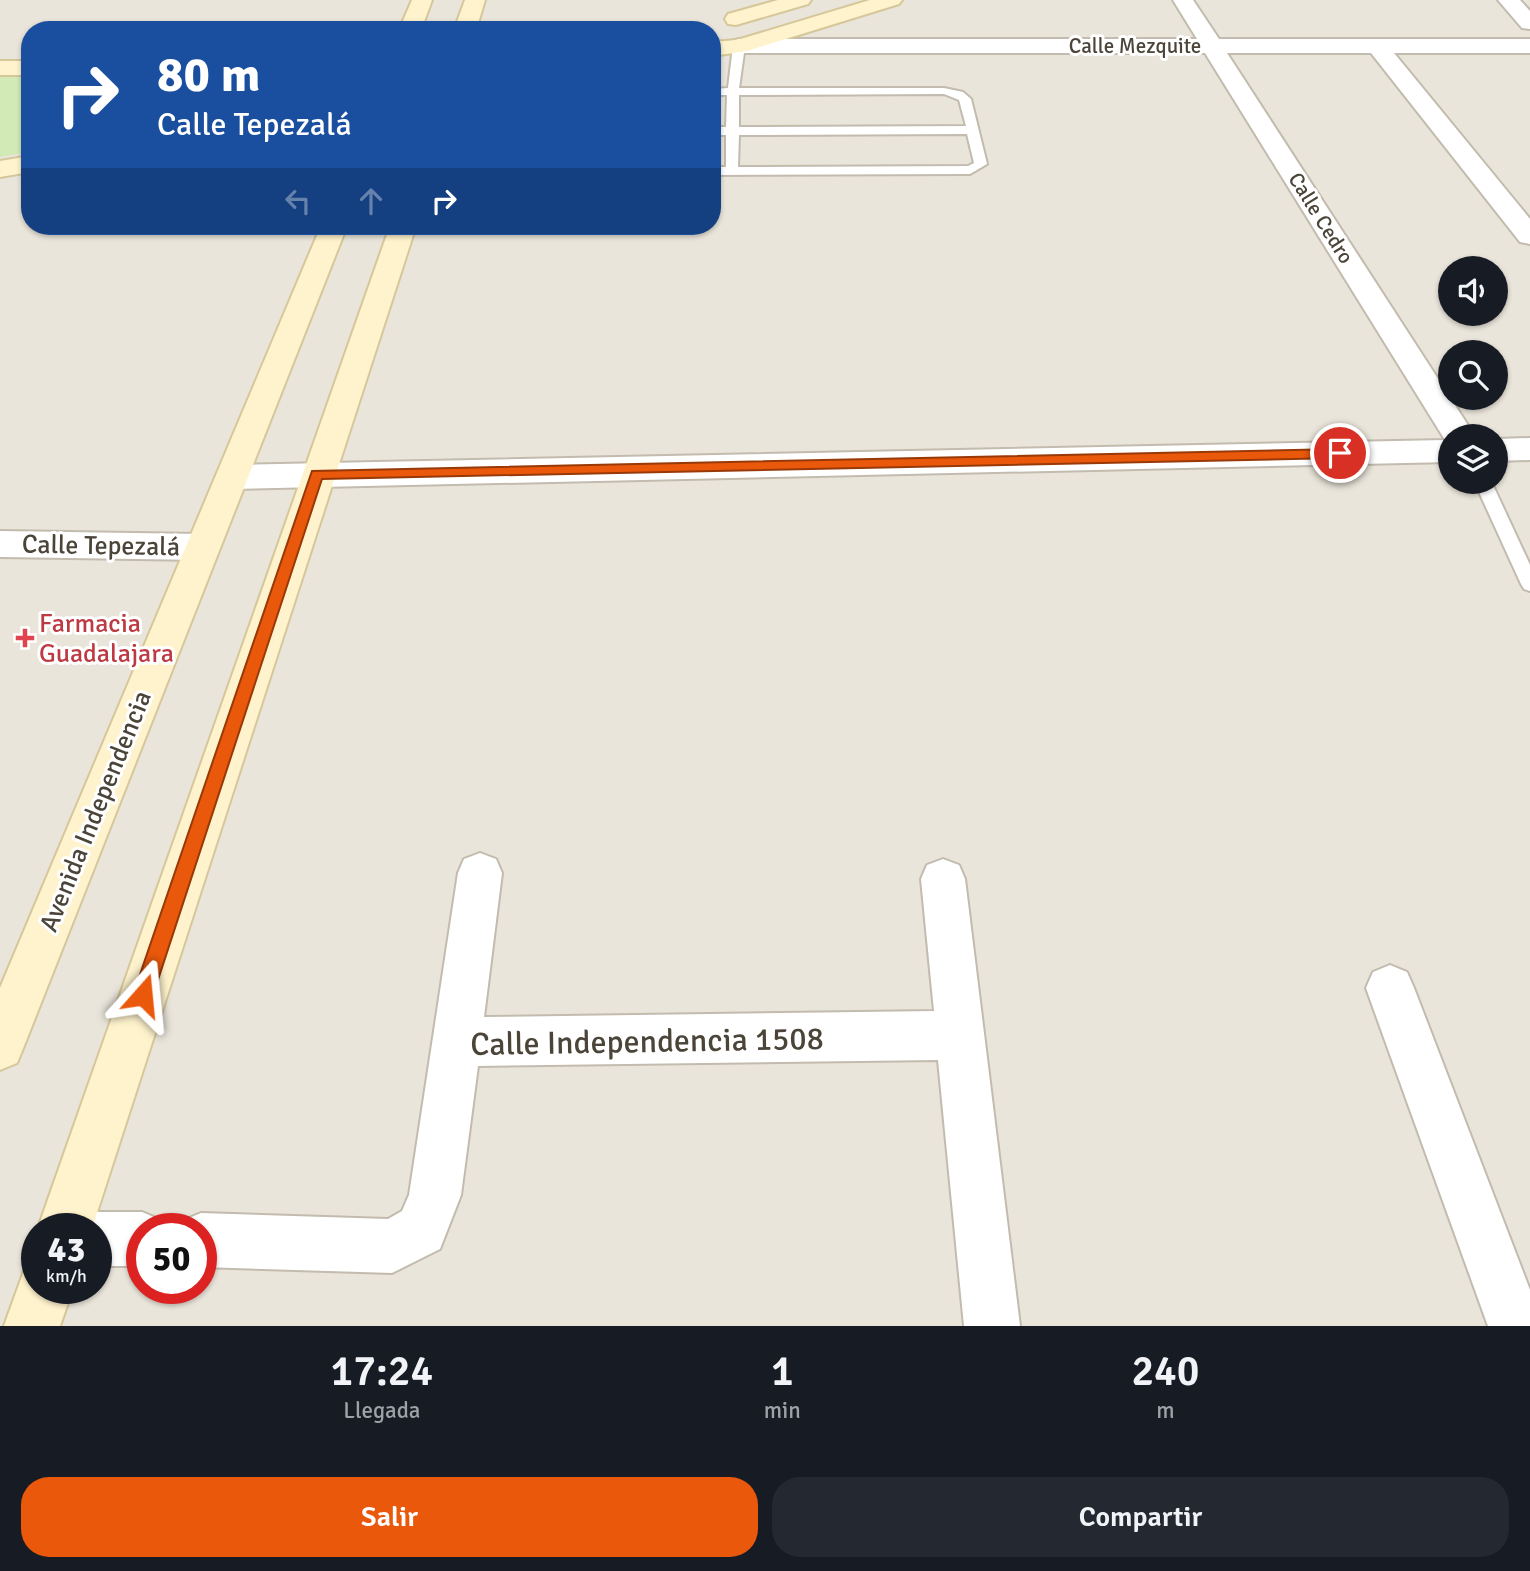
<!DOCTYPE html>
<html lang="es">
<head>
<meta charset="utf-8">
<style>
  body { margin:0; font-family:Signika,sans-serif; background:#242831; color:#f1f3f6; height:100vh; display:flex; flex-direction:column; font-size:26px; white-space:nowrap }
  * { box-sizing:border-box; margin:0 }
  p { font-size:23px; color:#9ea1a6 }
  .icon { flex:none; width:38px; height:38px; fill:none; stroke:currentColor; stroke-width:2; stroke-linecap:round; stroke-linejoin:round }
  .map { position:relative; height:1326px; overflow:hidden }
  .details { display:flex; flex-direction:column; background:#171b24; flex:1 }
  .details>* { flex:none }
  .guide { position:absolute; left:21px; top:21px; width:700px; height:214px; border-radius:28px; box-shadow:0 2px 5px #0004; background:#1a4fa0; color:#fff; overflow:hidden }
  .fabs { position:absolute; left:1438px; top:256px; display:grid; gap:14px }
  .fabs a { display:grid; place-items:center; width:70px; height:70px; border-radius:50%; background:#171b24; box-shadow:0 2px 5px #0004; font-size:35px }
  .speed { position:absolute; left:21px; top:1213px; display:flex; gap:14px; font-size:35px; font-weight:700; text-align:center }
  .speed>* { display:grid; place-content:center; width:91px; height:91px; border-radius:50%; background:#171b24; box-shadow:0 2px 5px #0004; line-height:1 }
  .speed small { font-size:18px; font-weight:400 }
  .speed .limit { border:10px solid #d22; background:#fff; color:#111 }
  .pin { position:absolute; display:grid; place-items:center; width:60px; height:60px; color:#fff; margin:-30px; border:4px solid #fff; border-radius:50%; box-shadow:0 2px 7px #0007 }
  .me { position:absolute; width:77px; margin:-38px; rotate:18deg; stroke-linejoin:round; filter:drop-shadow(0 0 5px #0008) }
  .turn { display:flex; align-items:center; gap:24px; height:147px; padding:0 21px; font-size:32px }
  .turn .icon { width:91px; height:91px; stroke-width:2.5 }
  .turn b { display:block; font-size:49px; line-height:60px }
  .lanes { display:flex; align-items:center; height:66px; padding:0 21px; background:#0003; justify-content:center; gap:35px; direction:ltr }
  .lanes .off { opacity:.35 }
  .eta { display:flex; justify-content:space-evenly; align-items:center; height:119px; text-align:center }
  .eta b { font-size:42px; font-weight:600; line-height:49px }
  .button { display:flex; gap:14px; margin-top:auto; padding:14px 21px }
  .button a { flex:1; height:80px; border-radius:28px; background:#ea580c; color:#fff; font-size:28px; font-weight:600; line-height:80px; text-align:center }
  .button a+a { background:#242831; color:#f1f3f6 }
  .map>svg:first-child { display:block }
  .residential { fill:#eae5da; fill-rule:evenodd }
  .green { fill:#d2eab5 }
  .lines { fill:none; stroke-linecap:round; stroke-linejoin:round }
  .service-casing { stroke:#c2bbae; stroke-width:4 }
  .minor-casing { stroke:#c2bbae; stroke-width:4 }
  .secondary-casing { stroke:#d6c79b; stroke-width:4 }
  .service { fill:#fff; fill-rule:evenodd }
  .minor { fill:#fff; fill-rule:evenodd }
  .secondary { fill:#fff3cd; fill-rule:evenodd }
  .route { fill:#ea580c; stroke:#983908; stroke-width:2 }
  .health-dot { fill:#e0444e; stroke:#fff; stroke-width:2.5 }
  .labels { text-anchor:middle; stroke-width:6; stroke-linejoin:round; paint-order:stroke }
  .far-street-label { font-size:21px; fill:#4b4439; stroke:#fff }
  .street-label { font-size:26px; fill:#4b4439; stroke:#fff }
  .health-label { font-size:26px; fill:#be3a42; stroke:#fff; text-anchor:start }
  .near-street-label { font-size:32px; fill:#4b4439; stroke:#fff }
</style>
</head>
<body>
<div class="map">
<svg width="1530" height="1326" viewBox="0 0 1530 1326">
  <rect width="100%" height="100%" fill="#f6f3ec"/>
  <!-- residential -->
  <path class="residential" d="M0,0h1530v1326h-1530zM30,30h682v196h-682zM1451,268h45v45h-45zM1451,352h45v45h-45zM1451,436h45v45h-45zM37,1228h59v60h-59zM142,1228h59v60h-59z"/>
  <!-- green -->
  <path class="green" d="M0,74h30v78l-30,5z"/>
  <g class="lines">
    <!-- service casing -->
    <g class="service-casing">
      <g id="service">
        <path d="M739,43l6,3 -6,42h205l19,4 8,7 16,65 -17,10 -258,1v-8h14v-32h-14v-8h14l1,-32h-15v-6l16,-1 5,-42zM944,94l15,6 7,26 -227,1v-32zM967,134l7,29 -6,3 -230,1 1,-32z"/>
        <path d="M1474,481h17l39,84v26l-6,-2 -3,-5z"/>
      </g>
    </g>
    <!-- minor casing -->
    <g class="minor-casing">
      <g id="minor">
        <path d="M1173,0h20l26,39h311v14h-136l136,166v25l-10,-2 -149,-189h-144l248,383h-24v26l-1218,27 -12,-4 -5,-8 5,-8 12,-4 1212,-25 -240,-387h-466l-8,-2 -3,-5 3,-5 8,-2h458z"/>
        <path d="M1498,0h22l10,11v18l-8,-1z"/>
        <path d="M1530,438v22l-34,1v-22z"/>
        <path d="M0,531l202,3 13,4 5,9 -5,9 -13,4 -202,-3z"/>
        <path d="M480,853l16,6 6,14 -18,144 450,-6 -13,-132 6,-14 16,-6 16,6 6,14 55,447h-56l-26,-266 -460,6 -17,129 -21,54 -48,24 -191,-6v-39h-22l3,-7 19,-8 187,6 14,-8 7,-16 49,-322 6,-14z"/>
        <path d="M1390,965l17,7 7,16 116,302v36h-42l-122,-338 7,-16z"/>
        <path d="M96,1212h46l19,8 4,8h-23v38h-46v-38h-23l4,-8z"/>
      </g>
    </g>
    <!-- secondary casing -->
    <g class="secondary-casing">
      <g id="secondary">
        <path d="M412,0h20l-11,30h-22z"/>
        <path d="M465,0h20l-9,30h-22z"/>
        <path d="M778,0h33l-3,4 -72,21 -8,-1 -3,-5 3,-5z"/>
        <path d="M870,0h32l-3,4 -152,47 -35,5v-14l25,-2z"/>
        <rect x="0" y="61" width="30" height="14"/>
        <path d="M30,156v16l-30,5v-16z"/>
        <path d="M321,226h26l-323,820 -7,17 -17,7v-82z"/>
        <path d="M390,226h26l-324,1002h-54z"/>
        <path d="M37,1264v24h36l-13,38h-56l21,-58z"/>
      </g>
    </g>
    <!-- service -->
    <use href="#service" class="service"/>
    <!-- minor -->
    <use href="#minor" class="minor"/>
    <!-- secondary -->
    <use href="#secondary" class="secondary"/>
  </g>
  <!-- route -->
  <path class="route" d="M1340,449l7,4 -7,5 -1018,21 -169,516 -3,6 -7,3 -7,-3 -3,-6 179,-524z"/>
  <!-- markers -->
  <path class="health-dot" d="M21.5 627.5h7v7h7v7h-7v7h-7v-7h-7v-7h7z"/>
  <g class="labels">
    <!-- far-street labels -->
    <g class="far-street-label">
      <text x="1135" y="53">Calle Mezquite</text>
      <text transform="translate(1321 218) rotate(58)" y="7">Calle Cedro</text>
    </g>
    <!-- street labels -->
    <g class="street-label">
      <text transform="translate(101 545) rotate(1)" y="9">Calle Tepezalá</text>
      <text transform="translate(95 811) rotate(-68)" y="9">Avenida Independencia</text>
    </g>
    <!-- health labels -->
    <g class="health-label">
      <text x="39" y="632">Farmacia<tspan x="39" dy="30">Guadalajara</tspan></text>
    </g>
    <!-- near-street labels -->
    <g class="near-street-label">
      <text transform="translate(647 1041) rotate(-1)" y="11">Calle Independencia 1508</text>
    </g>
  </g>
</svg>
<div class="fabs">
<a><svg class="icon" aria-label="sound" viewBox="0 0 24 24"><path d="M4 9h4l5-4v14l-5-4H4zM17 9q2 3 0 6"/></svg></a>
<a><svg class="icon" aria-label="search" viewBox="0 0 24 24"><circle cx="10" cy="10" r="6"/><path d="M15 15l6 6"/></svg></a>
<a><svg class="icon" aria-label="layers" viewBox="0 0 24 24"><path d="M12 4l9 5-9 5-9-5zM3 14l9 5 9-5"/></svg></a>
</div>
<div class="speed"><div>43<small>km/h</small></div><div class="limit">50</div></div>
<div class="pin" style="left:1340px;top:453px;background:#d93025"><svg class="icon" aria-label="arrive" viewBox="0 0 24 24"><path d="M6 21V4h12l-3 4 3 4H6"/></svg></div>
<svg class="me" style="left:143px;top:995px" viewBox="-20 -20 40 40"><path d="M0-17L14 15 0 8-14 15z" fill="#ea580c" stroke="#fff" stroke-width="4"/></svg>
<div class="guide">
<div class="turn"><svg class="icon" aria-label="right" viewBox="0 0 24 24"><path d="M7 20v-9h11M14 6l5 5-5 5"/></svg><div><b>80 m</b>Calle Tepezalá</div></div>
<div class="lanes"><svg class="icon off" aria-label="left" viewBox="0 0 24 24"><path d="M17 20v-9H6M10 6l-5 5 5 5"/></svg><svg class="icon off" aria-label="ahead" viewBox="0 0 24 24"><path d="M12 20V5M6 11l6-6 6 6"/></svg><svg class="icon" aria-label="right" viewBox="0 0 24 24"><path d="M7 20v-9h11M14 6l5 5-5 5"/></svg></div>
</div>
</div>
<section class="details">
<div class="eta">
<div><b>17:24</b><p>Llegada</p></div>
<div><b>1</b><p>min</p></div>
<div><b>240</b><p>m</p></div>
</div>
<div class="button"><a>Salir</a><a>Compartir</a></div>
</section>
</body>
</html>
